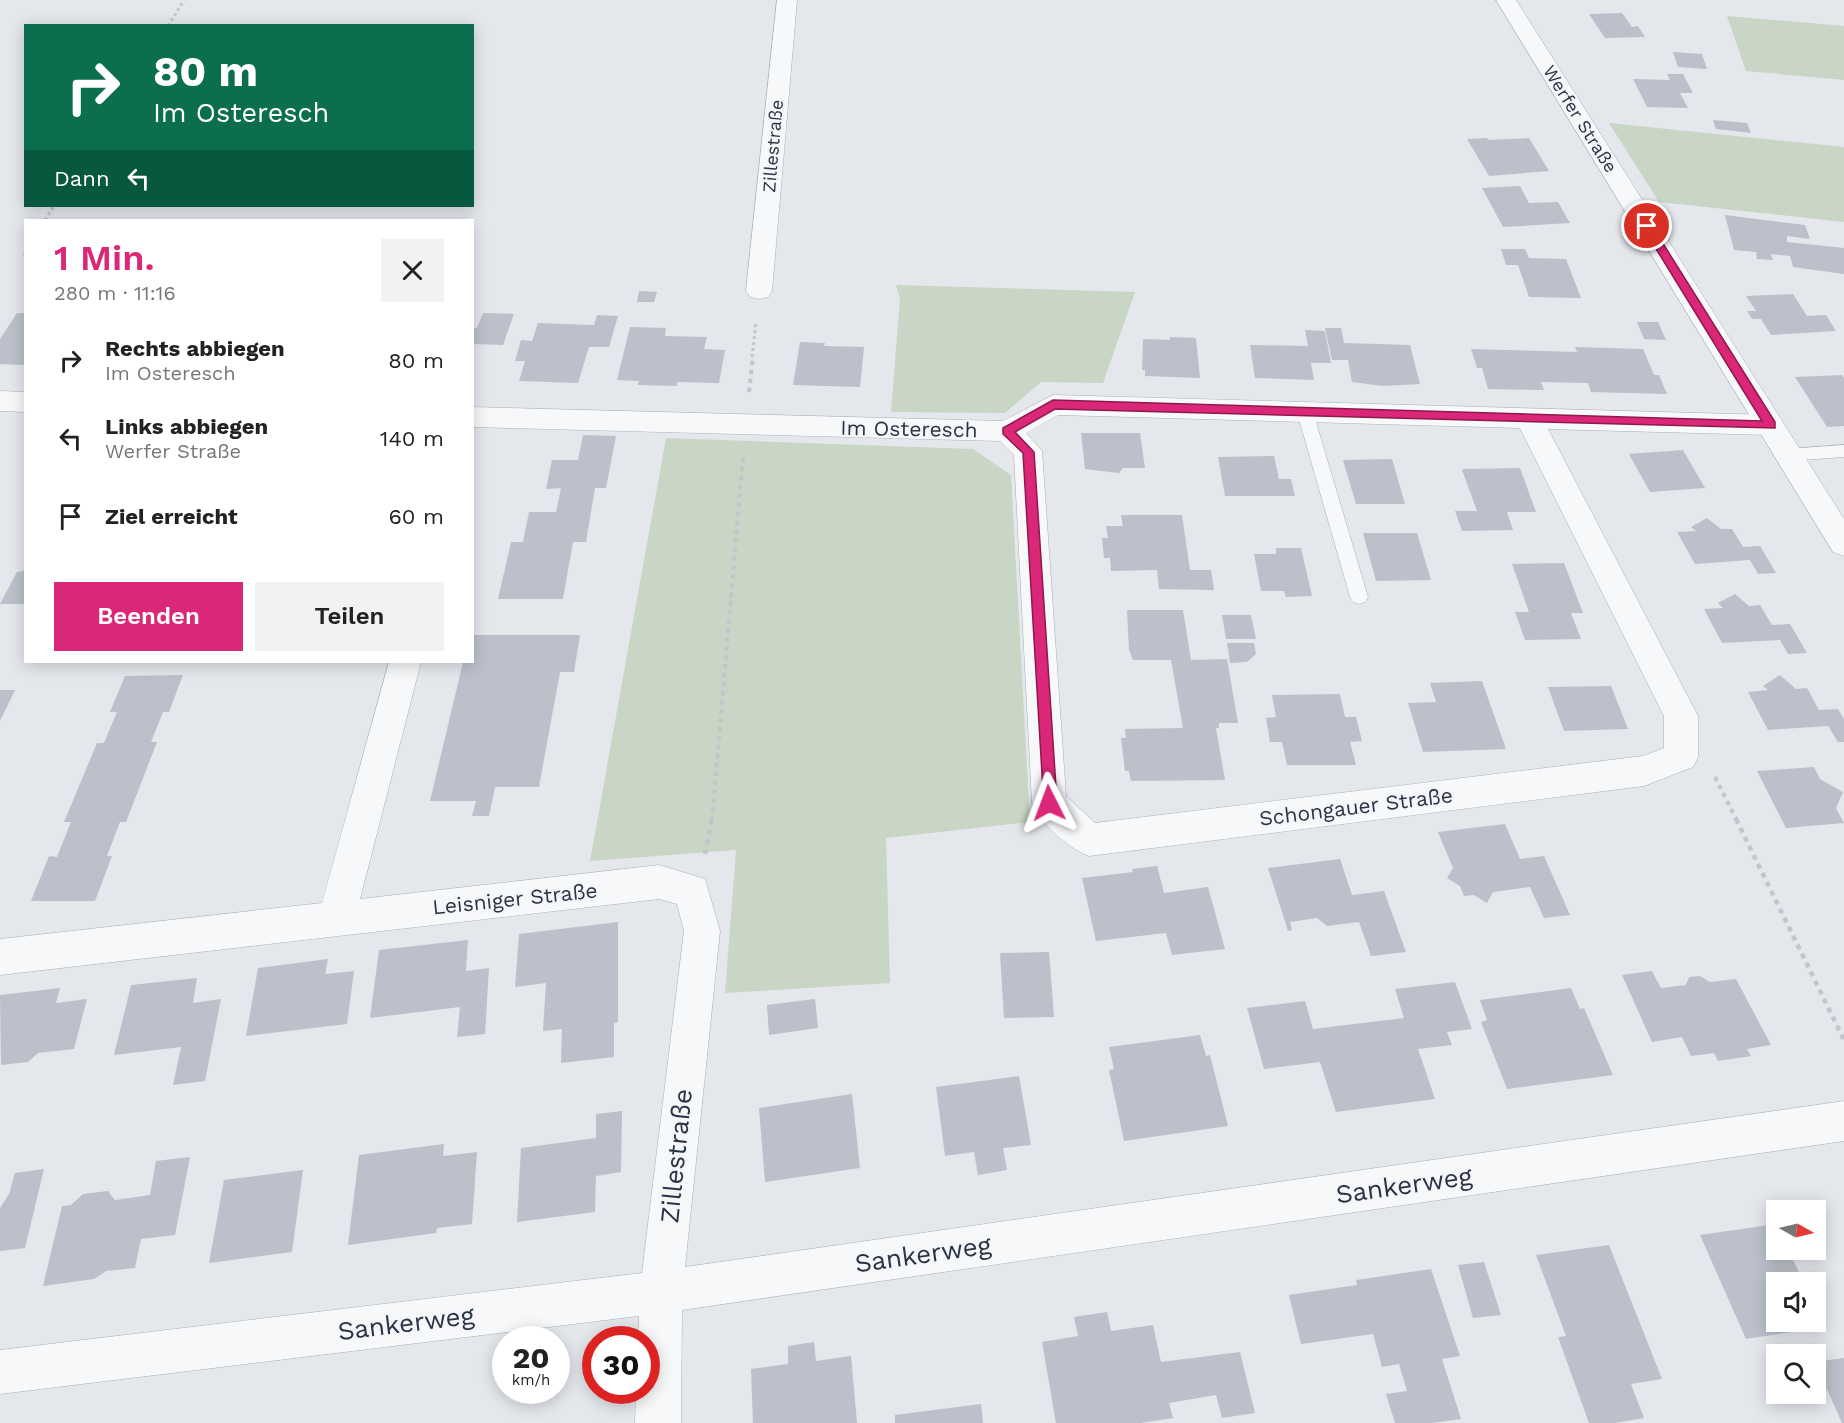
<!DOCTYPE html>
<html lang="de">
<head>
<meta charset="utf-8">
<style>
  body { margin:0; font-family:"Work Sans",sans-serif; background:#f2f2f2; color:#222; height:100vh; display:flex; flex-direction:column; font-size:22px; white-space:nowrap }
  * { box-sizing:border-box; margin:0 }
  p { font-size:20px; color:#767676 }
  .icon { flex:none; width:33px; height:33px; fill:none; stroke:currentColor; stroke-width:2; stroke-linecap:round; stroke-linejoin:round }
  .map { position:relative; flex:1; overflow:hidden }
  .details { position:absolute; left:24px; top:219px; width:450px; height:444px; display:flex; flex-direction:column; background:#fff; border-radius:0px; box-shadow:0 3px 15px #0003 }
  .details>* { flex:none }
  .guide { position:absolute; left:24px; top:24px; width:450px; height:183px; border-radius:0px; box-shadow:0 3px 15px #0003; background:#0b6e4f; color:#fff; overflow:hidden }
  .needle { width:39px; rotate:98deg }
  .tools { position:absolute; left:1766px; top:1200px; display:grid; gap:12px }
  .tools a { display:grid; place-items:center; width:60px; height:60px; border-radius:0px; background:#fff; box-shadow:0 3px 15px #0003; font-size:30px }
  .speed { position:absolute; left:492px; top:1326px; display:flex; gap:12px; font-size:30px; font-weight:700; text-align:center }
  .speed>* { display:grid; place-content:center; width:78px; height:78px; border-radius:50%; background:#fff; box-shadow:0 3px 15px #0003; line-height:1 }
  .speed small { font-size:15px; font-weight:400 }
  .speed .limit { border:9px solid #d22; background:#fff; color:#111 }
  .pin { position:absolute; display:grid; place-items:center; width:51px; height:51px; color:#fff; margin:-26px; border:3px solid #fff; border-radius:50%; box-shadow:0 2px 6px #0007 }
  .me { position:absolute; width:66px; margin:-33px; rotate:357deg; stroke-linejoin:round; filter:drop-shadow(0 0 4px #0008) }
  .turn { display:flex; align-items:center; gap:21px; height:126px; padding:0 30px; font-size:27px }
  .turn .icon { width:78px; height:78px; stroke-width:2.5 }
  .turn b { display:block; font-size:42px; line-height:51px }
  .then { display:flex; align-items:center; height:57px; padding:0 30px; background:#0003; gap:12px; font-size:22px }
  .round { display:grid; place-items:center; flex:none; width:63px; height:63px; border-radius:0px; background:#f2f2f2 }
  .summary { display:flex; align-items:center; justify-content:space-between; height:102px; padding:0 30px }
  h1 { font-size:36px; font-weight:600; line-height:45px; color:#db2777 }
  .action { display:flex; gap:12px; margin-top:auto; padding:12px 30px }
  .action a { flex:1; height:69px; border-radius:0px; background:#db2777; color:#fff; font-size:24px; font-weight:600; line-height:69px; text-align:center }
  .action a+a { background:#f2f2f2; color:#222 }
  ul { padding:0; list-style:none }
  li { display:flex; align-items:center; gap:18px; height:78px; padding:0 30px }
  li div { flex:1 }
  li b { display:block; font-size:22px }
  li em { font-style:normal }
  .map>svg:first-child { display:block }
  .green { fill:#c9d6c5 }
  .building { fill:#bbc0ca }
  .lines { fill:none; stroke-linecap:round; stroke-linejoin:round }
  .service-casing { stroke:#a9aeb7; stroke-width:1 }
  .minor-casing { stroke:#a9aeb7; stroke-width:1 }
  .tertiary-casing { stroke:#a9aeb7; stroke-width:1 }
  .path-far2 { stroke:#c2c5cb; stroke-width:3; stroke-dasharray:3 3; stroke-linecap:butt }
  .path-far1 { stroke:#c2c5cb; stroke-width:4; stroke-dasharray:4.5 4.5; stroke-linecap:butt }
  .path { stroke:#c2c5cb; stroke-width:4.5; stroke-dasharray:5 5; stroke-linecap:butt }
  .service { fill:#f7f8fa; fill-rule:evenodd }
  .minor { fill:#f7f8fa; fill-rule:evenodd }
  .tertiary { fill:#f7f8fa; fill-rule:evenodd }
  .route { fill:#db2777; stroke:#8e194d; stroke-width:1.5 }
  .labels { text-anchor:middle; stroke-width:4.5; stroke-linejoin:round; paint-order:stroke }
  .far-street-label { font-size:18px; fill:#2b3445; stroke:#f4f6f9 }
  .street-label { font-size:21px; fill:#2b3445; stroke:#f4f6f9 }
  .near-street-label { font-size:26px; fill:#2b3445; stroke:#f4f6f9 }
</style>
</head>
<body>
<div class="map">
<svg width="1844" height="1423" viewBox="0 0 1844 1423">
  <rect width="100%" height="100%" fill="#e4e7ec"/>
  <!-- green -->
  <g class="green">
    <path d="M1727,16l117,10v54l-98,-9z"/>
    <path d="M1609,123l235,24v75l-185,-20z"/>
    <path d="M896,285l239,7 -32,91 -62,-1 -36,31 -114,-1 9,-114z"/>
    <path d="M666,438l307,11 38,26 19,347 -144,16 4,145 -165,10 11,-143 -146,11z"/>
  </g>
  <!-- building -->
  <g class="building">
    <path d="M1622,13l10,14 6,-1 7,11 -40,1 -16,-24z"/>
    <path d="M1673,52l29,2 5,15 -29,-2z"/>
    <path d="M1667,74h16l10,19h-13l8,15 -41,-1 -14,-28 37,1z"/>
    <path d="M1713,120l34,3 4,10 -35,-4z"/>
    <path d="M1487,138l1,2 41,-2 20,33 -60,5 -22,-37z"/>
    <path d="M1520,186l9,17 29,-1 12,21 -67,4 -21,-39z"/>
    <path d="M1725,215l80,10 5,14 -23,-3v6l57,6v26l-51,-7 -3,-11 -19,-2 2,6 -16,-1 -1,-7 -22,-2z"/>
    <path d="M1501,249h24l4,9 37,1 15,39 -52,-1 -11,-32h-12z"/>
    <path d="M639,291l18,1 -3,10h-17z"/>
    <path d="M1793,294l14,22 19,-1 10,16 -65,4 -10,-16h-9l-5,-8h9l-10,-15z"/>
    <path d="M17,313h9v52l-26,-1v-25z"/>
    <path d="M483,313l31,1 -11,31 -31,-1v-16h5z"/>
    <path d="M597,315l21,1 -9,31h-20l-11,36 -59,-2 6,-20h-10l6,-21 11,1 6,-18 56,2z"/>
    <path d="M1637,322h21l8,18 -22,-1z"/>
    <path d="M630,327l36,1 -1,8 42,1 -3,12 21,1 -6,33 -42,-1v4l-39,-1 1,-4 -22,-1z"/>
    <path d="M1325,328h16l3,15 66,2 10,39 -37,2 -31,-4 -4,-22h-16z"/>
    <path d="M1305,330l20,1 6,32h-20l3,17 -59,-2 -5,-33 58,1z"/>
    <path d="M1170,337l26,1 4,40 -55,-2v-6h-3l1,-31 27,1z"/>
    <path d="M800,342l25,1 -1,3 40,1 -4,40 -67,-2z"/>
    <path d="M1575,347l68,2 11,26h5l8,19 -76,-2 -3,-9 -47,-1 3,8 -56,-1 -6,-21h-5l-6,-19 106,3z"/>
    <path d="M1842,375l2,3v48l-17,1 -32,-50z"/>
    <path d="M1081,433h59l5,35h-22l-4,5 -34,-4z"/>
    <path d="M583,435l33,1 -10,52h-11l-9,54h-13l-10,57h-65l13,-57h12l6,-30h27l5,-24 -15,1 6,-29h26z"/>
    <path d="M1683,450l22,38 -55,4 -21,-38z"/>
    <path d="M1274,456l5,23h12l4,17h-70l-7,-39z"/>
    <path d="M1392,459l13,45h-49l-13,-44z"/>
    <path d="M1520,468l16,44h-29l6,18 -51,1 -7,-20h22l-15,-41 2,-1z"/>
    <path d="M1121,515h61l8,55h21l3,20 -55,-1 -2,-19 -46,1 -1,-13h-6l-2,-20h6l-2,-12h17z"/>
    <path d="M1707,518l14,11h11l11,18 17,-1 16,27 -18,1 -8,-14 -55,4 -18,-32 19,-1 -5,-4z"/>
    <path d="M1363,533h54l14,47 -55,1z"/>
    <path d="M1276,548h25l11,48 -26,1 -2,-6h-23l-7,-37h22z"/>
    <path d="M1564,563l19,50h-12l10,26 -56,1 -10,-28h14l-17,-48z"/>
    <path d="M26,566v38h-26l17,-32 6,-1z"/>
    <path d="M1735,594l14,12 11,-1 12,20 18,-1 17,29 -19,1 -8,-14 -58,3 -18,-34 19,-1 -5,-5z"/>
    <path d="M1127,610h56l8,50 36,-1 11,64h-19v5h-3l9,52 -94,1 -2,-10h-4l-4,-33h5l-1,-9 58,-1 -12,-68h-38l-4,-10z"/>
    <path d="M1222,615h29l5,24h-30z"/>
    <path d="M472,635h108l-6,37h-14l-21,115h-44l-6,29h-17l4,-15h-46l33,-139h9z"/>
    <path d="M1227,643h27l2,11 -9,8 -17,1z"/>
    <path d="M183,675l-14,37h-6l-12,30h6l-31,80h-6l-13,34h5l-17,45h-64l18,-45 8,1 14,-35h-7l33,-79h7l13,-31h-7l15,-36z"/>
    <path d="M1780,675l16,14 11,-1 12,22 19,-1 6,10v23h-6l-10,-16 -60,4 -20,-38 20,-2 -5,-4z"/>
    <path d="M1482,681l24,68 -83,3 -15,-49 28,-1 -6,-19z"/>
    <path d="M1611,686l17,43 -64,2 -16,-44z"/>
    <path d="M0,690h15l-15,31z"/>
    <path d="M1340,694l5,23h11l6,24 -12,1 6,23h-69l-5,-23h-12l-4,-24 10,-1 -4,-22z"/>
    <path d="M1814,767l6,12 23,13 -7,16 8,15 -58,5 -29,-57z"/>
    <path d="M1505,824l15,35 24,-3 26,59 -26,3 -14,-31 -37,5 -6,11 -13,-8 -10,1 -4,-10 -13,-8 6,-10 -15,-36z"/>
    <path d="M1340,859l12,36 32,-4 22,61 -35,4 -12,-34 -32,4 -10,-8 -27,4 2,8 -4,1 -20,-63z"/>
    <path d="M1157,866l7,27 44,-6 17,62 -53,6 -6,-22 -70,8 -14,-63 51,-6 -1,-3z"/>
    <path d="M618,922v100l-4,1v34l-53,6 1,-34 -19,2 3,-48 -31,4 4,-53z"/>
    <path d="M468,940l-2,31 23,-3 -4,66 -28,3 3,-30 -90,11 9,-68z"/>
    <path d="M1049,952l5,65 -50,1 -4,-65z"/>
    <path d="M328,959l-3,15 29,-3 -7,53 -101,12 12,-68z"/>
    <path d="M1652,971l9,17 25,-3 3,-8 11,-1 10,6 26,-3 35,66 -24,4 4,7 -33,5 -4,-8 -23,3 -9,-19 -30,5 -30,-67z"/>
    <path d="M197,978l-4,25 28,-4 -16,82 -32,4 8,-38 -67,8 17,-70z"/>
    <path d="M1455,982l17,47 -25,3 5,13 -34,4 17,50 -99,13 -16,-50 -56,7 -17,-61 58,-7 8,28 91,-11 -9,-29z"/>
    <path d="M60,988l-4,15 31,-4 -13,50 -36,4 -10,9 -27,3 -1,-70z"/>
    <path d="M1571,988l9,21 4,-1 29,67 -106,14 -26,-67 6,-2 -7,-20z"/>
    <path d="M815,999l3,29 -49,7 -2,-30z"/>
    <path d="M1200,1035l6,21 4,-1 18,71 -104,15 -15,-71 5,-1 -5,-22z"/>
    <path d="M1019,1076l12,69 -28,3 4,22 -29,5 -4,-23 -29,4 -9,-69z"/>
    <path d="M852,1094l8,74 -95,14 -6,-74z"/>
    <path d="M622,1111l-1,61 -25,4 -1,36 -78,10 4,-74 75,-10v-24z"/>
    <path d="M444,1144l-1,12 34,-4 -5,72 -35,4 -1,5 -88,12 11,-90z"/>
    <path d="M190,1157l-15,78 -34,4 -6,29 -29,3 -12,8 -51,7 19,-80 9,-1 12,-11 25,-3 7,9 35,-5 6,-34z"/>
    <path d="M44,1169l-19,79 -25,3v-43l9,-14 6,-21z"/>
    <path d="M303,1170l-11,82 -83,11 15,-83z"/>
    <path d="M1776,1224v26h12l16,32h-28v40h39v-15l9,20 -78,12 -46,-104z"/>
    <path d="M1609,1245l53,134 -31,5 13,34 -29,5h-26l-31,-86 8,-1 -30,-81z"/>
    <path d="M1484,1262l17,53 -28,3 -15,-53z"/>
    <path d="M1431,1269l29,87 -18,3 19,60 -29,4h-37l-9,-29 21,-3 -8,-27 -17,3 -9,-33 -72,10 -12,-49 68,-10 -1,-5z"/>
    <path d="M1107,1312l4,19 42,-6 8,37 79,-10 15,61 -33,5 -6,-23 -47,8 4,15 -32,5h-85l-14,-81 36,-6 -4,-19z"/>
    <path d="M814,1342l2,19 35,-5 6,67h-104l-2,-54 37,-5v-18z"/>
    <path d="M1844,1358v65h-2l-27,-61z"/>
    <path d="M981,1404l2,19h-88v-8z"/>
  </g>
  <g class="lines">
    <!-- service casing -->
    <g class="service-casing">
      <g id="service">
        <path d="M1305,406l8,6 55,185 -3,5 -6,2 -6,-2 -3,-5 -53,-185z"/>
        <path d="M1844,445v12l-55,4 -8,-6 8,-6z"/>
      </g>
    </g>
    <!-- minor casing -->
    <g class="minor-casing">
      <g id="minor">
        <path d="M777,0h20l-25,291 -4,6 -9,2 -9,-2 -4,-6z"/>
        <path d="M0,391l26,1v20l-26,-1z"/>
        <path d="M1053,395l717,20 10,3 4,7 -4,7 -10,3 -222,-6 150,287v41l-5,10 -49,19 -555,70c-21,-8 -48,-32 -57,-53l-18,-348 -14,-14 -528,-14v-20l531,14zM1058,415l462,13 144,288v32l-21,8 -548,67 -29,-27 -24,-345 -16,-18z"/>
        <path d="M389,662h32l-61,237 299,-34 46,14 15,52 -35,336 1159,-166v40l-1162,169 -1,113h-46l1,-33h10v-50h-8l1,-24 -639,78v-44l642,-77 42,-342 -7,-27 -18,-5 -659,76v-36l322,-36z"/>
      </g>
    </g>
    <!-- tertiary casing -->
    <g class="tertiary-casing">
      <path id="tertiary" d="M1496,0h20l328,519v37l-11,-4z"/>
    </g>
    <!-- path-far2 -->
    <g class="path-far2">
      <path d="M168,26l16,-26"/>
      <path d="M45,220l9,-14"/>
      <path d="M24,255l2,-3"/>
      <path d="M752,357l4,-35"/>
    </g>
    <!-- path-far1 -->
    <g class="path-far1">
      <path d="M749,392l4,-36"/>
      <path d="M1715,777l22,44"/>
      <path d="M712,821l31,-365"/>
    </g>
    <!-- path -->
    <g class="path">
      <path d="M1736,819l108,221"/>
      <path d="M705,854l7,-35"/>
    </g>
    <!-- service -->
    <use href="#service" class="service"/>
    <!-- minor -->
    <use href="#minor" class="minor"/>
    <!-- tertiary -->
    <use href="#tertiary" class="tertiary"/>
  </g>
  <!-- route -->
  <path class="route" d="M1647,223l5,3 123,196v6l-720,-19 -40,23 19,20 23,351 -8,6 -5,-1 -21,-355 -20,-19v-6l50,-28 709,21 -120,-195z"/>
  <g class="labels">
    <!-- far-street labels -->
    <g class="far-street-label">
      <text transform="translate(1580 119) rotate(58)" y="6">Werfer Straße</text>
      <text transform="translate(773 146) rotate(-85)" y="6">Zillestraße</text>
    </g>
    <!-- street labels -->
    <g class="street-label">
      <text transform="translate(909 429) rotate(1)" y="7">Im Osteresch</text>
      <text transform="translate(1356 807) rotate(-7)" y="7">Schongauer Straße</text>
      <text transform="translate(515 899) rotate(-6)" y="7">Leisniger Straße</text>
    </g>
    <!-- near-street labels -->
    <g class="near-street-label">
      <text transform="translate(676 1156) rotate(-84)" y="9">Zillestraße</text>
      <text transform="translate(1404 1185) rotate(-8)" y="9">Sankerweg</text>
      <text transform="translate(923 1254) rotate(-8)" y="9">Sankerweg</text>
      <text transform="translate(406 1323) rotate(-7)" y="9">Sankerweg</text>
    </g>
  </g>
</svg>
<div class="tools">
<a><svg class="needle" viewBox="-14 -14 28 28"><path d="M0-13l5 13h-10z" fill="#e53935"/><path d="M0 13l5-13h-10z" fill="#767676"/></svg></a>
<a><svg class="icon" aria-label="sound" viewBox="0 0 24 24"><path d="M4 9h4l5-4v14l-5-4H4zM17 9q2 3 0 6"/></svg></a>
<a><svg class="icon" aria-label="search" viewBox="0 0 24 24"><circle cx="10" cy="10" r="6"/><path d="M15 15l6 6"/></svg></a>
</div>
<div class="speed"><div>20<small>km/h</small></div><div class="limit">30</div></div>
<div class="pin" style="left:1647px;top:226px;background:#d93025"><svg class="icon" aria-label="arrive" viewBox="0 0 24 24"><path d="M6 21V4h12l-3 4 3 4H6"/></svg></div>
<svg class="me" style="left:1049px;top:803px" viewBox="-20 -20 40 40"><path d="M0-17L14 15 0 8-14 15z" fill="#db2777" stroke="#fff" stroke-width="4"/></svg>
<div class="guide">
<div class="turn"><svg class="icon" aria-label="right" viewBox="0 0 24 24"><path d="M7 20v-9h11M14 6l5 5-5 5"/></svg><div><b>80 m</b>Im Osteresch</div></div>
<div class="then">Dann<svg class="icon" aria-label="left" viewBox="0 0 24 24"><path d="M17 20v-9H6M10 6l-5 5 5 5"/></svg></div>
</div>
<section class="details">
<div class="summary"><div><h1>1 Min.</h1><p>280 m · 11:16</p></div><a class="round"><svg class="icon" aria-label="close" viewBox="0 0 24 24"><path d="M6 6l12 12M18 6L6 18"/></svg></a></div>
<ul>
<li><svg class="icon" aria-label="right" viewBox="0 0 24 24"><path d="M7 20v-9h11M14 6l5 5-5 5"/></svg><div><b>Rechts abbiegen</b><p>Im Osteresch</p></div><em>80 m</em></li>
<li><svg class="icon" aria-label="left" viewBox="0 0 24 24"><path d="M17 20v-9H6M10 6l-5 5 5 5"/></svg><div><b>Links abbiegen</b><p>Werfer Straße</p></div><em>140 m</em></li>
<li><svg class="icon" aria-label="arrive" viewBox="0 0 24 24"><path d="M6 21V4h12l-3 4 3 4H6"/></svg><div><b>Ziel erreicht</b></div><em>60 m</em></li>
</ul>
<div class="action"><a>Beenden</a><a>Teilen</a></div>
</section>
</div>
</body>
</html>
